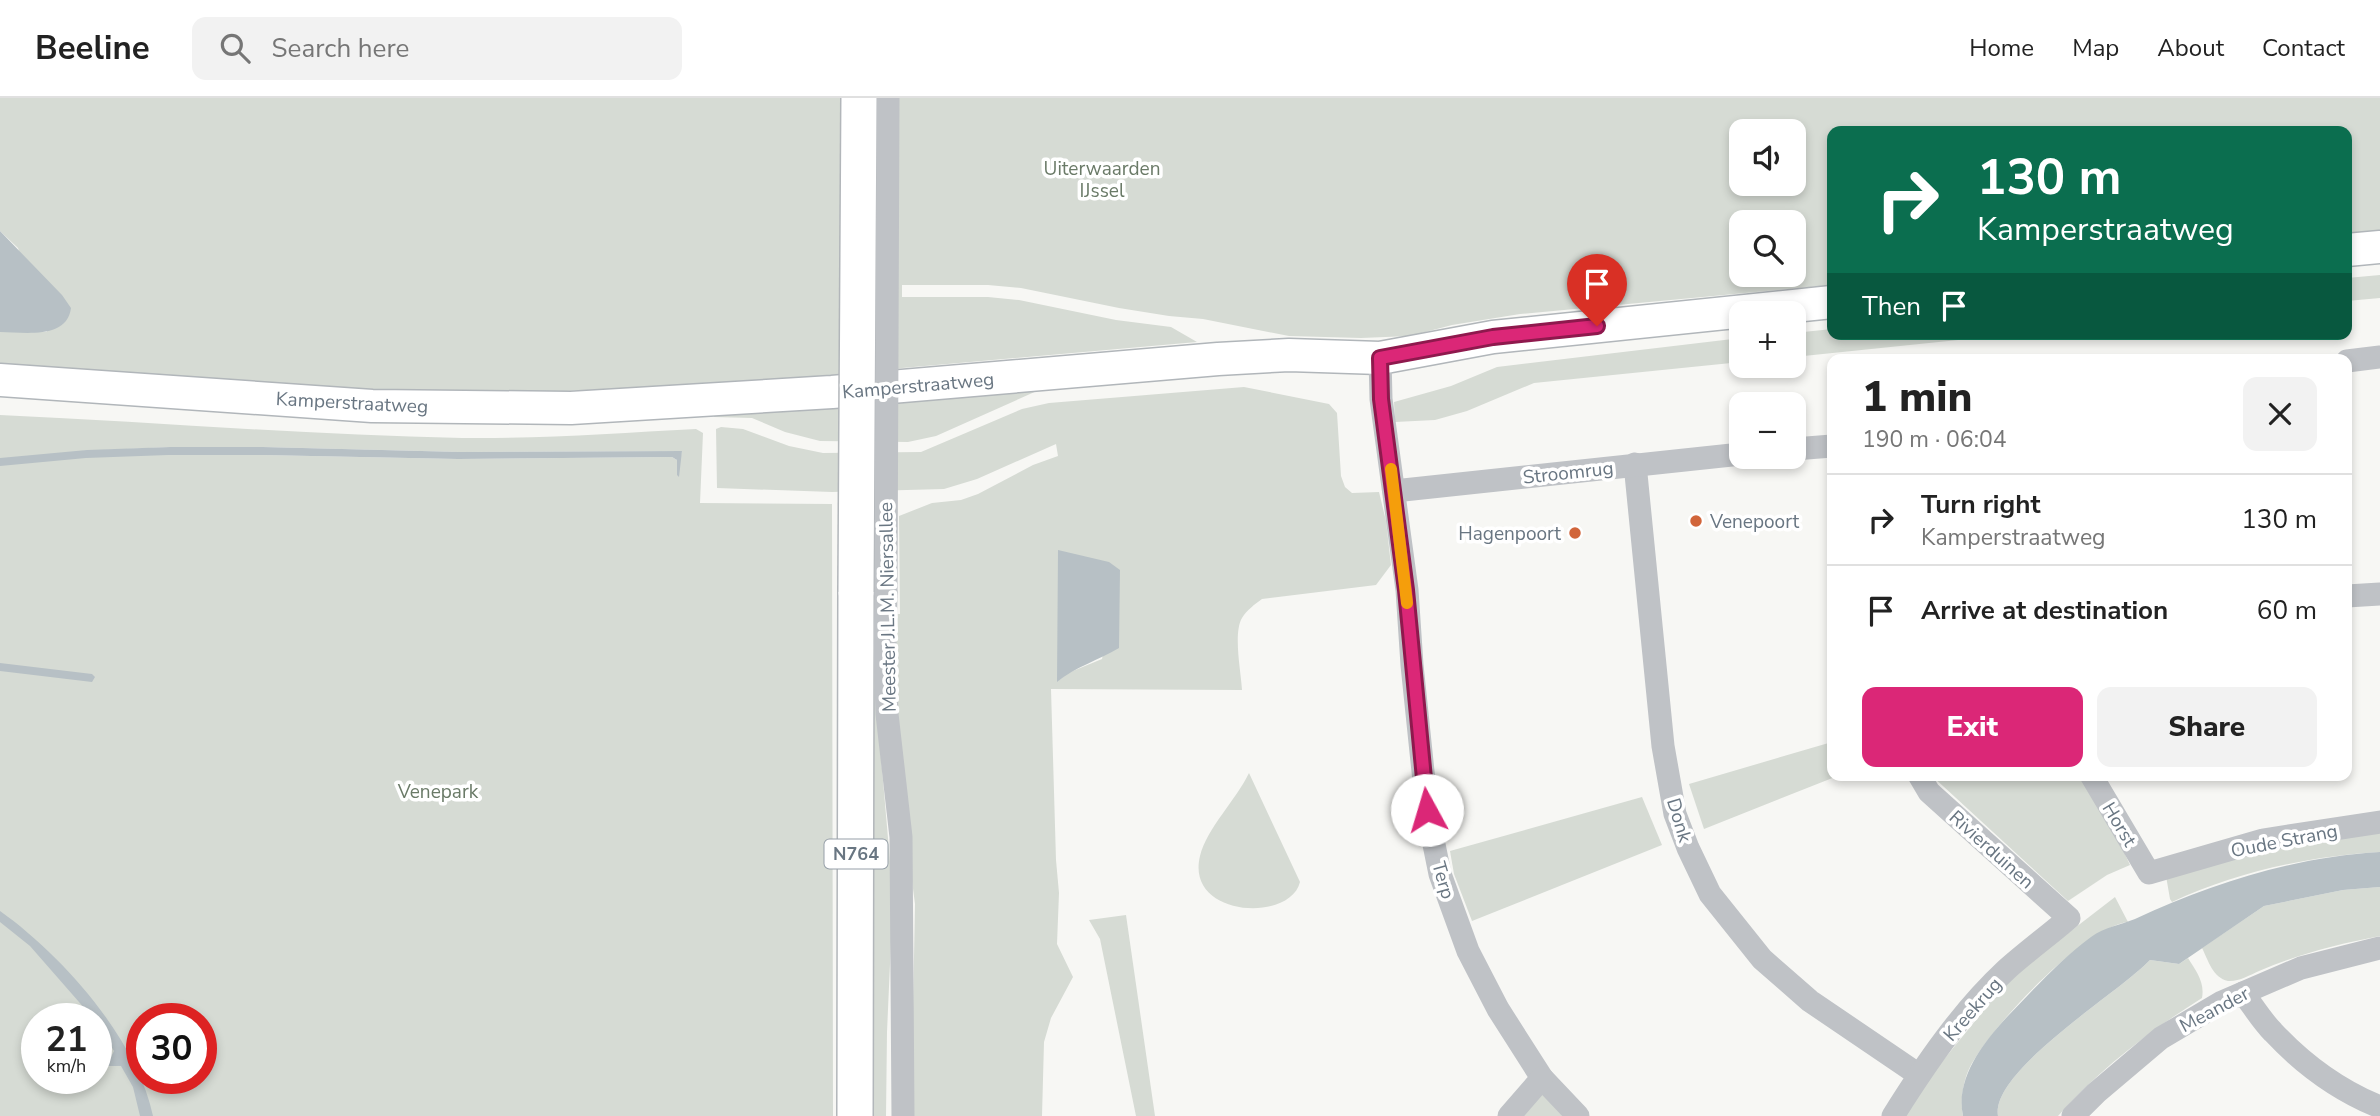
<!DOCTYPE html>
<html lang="en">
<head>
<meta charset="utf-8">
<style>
  body { margin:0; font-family:"Nunito Sans",sans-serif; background:#f2f2f2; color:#222; height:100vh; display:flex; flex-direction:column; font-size:26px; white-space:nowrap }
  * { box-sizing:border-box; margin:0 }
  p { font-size:23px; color:#767676 }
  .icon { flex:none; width:38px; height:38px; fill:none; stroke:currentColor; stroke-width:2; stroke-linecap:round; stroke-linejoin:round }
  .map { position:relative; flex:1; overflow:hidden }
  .panel { position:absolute; left:1827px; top:256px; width:525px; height:427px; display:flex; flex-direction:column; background:#fff; border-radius:14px; box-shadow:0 4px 10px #0003 }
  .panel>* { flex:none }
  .banner { position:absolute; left:1827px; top:28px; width:525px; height:214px; border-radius:14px; box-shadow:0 4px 10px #0003; background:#0b6e4f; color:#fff; overflow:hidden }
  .tools { position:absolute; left:1729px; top:21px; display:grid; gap:14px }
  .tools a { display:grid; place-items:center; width:77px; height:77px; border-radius:14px; background:#fff; box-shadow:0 4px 10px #0003; font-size:35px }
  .speed { position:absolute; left:21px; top:905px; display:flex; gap:14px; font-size:35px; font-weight:700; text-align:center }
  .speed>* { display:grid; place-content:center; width:91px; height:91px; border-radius:50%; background:#fff; box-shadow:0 4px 10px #0003; line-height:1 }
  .speed small { font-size:18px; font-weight:400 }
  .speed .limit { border:10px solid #d22; background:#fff; color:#111 }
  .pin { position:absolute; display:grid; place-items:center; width:60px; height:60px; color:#fff; margin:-72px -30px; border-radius:50% 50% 50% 0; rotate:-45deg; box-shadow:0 0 7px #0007 }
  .pin .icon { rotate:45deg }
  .me { position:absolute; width:77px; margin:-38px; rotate:354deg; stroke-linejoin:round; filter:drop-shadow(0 0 5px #0008) }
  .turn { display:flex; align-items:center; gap:24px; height:147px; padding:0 35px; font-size:32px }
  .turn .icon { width:91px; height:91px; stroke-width:2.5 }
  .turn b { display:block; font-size:49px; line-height:60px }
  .then { display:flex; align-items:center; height:66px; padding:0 35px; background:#0003; gap:14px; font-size:26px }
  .round { display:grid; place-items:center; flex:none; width:74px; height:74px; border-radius:14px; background:#f2f2f2 }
  .head { display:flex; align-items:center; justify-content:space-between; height:119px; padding:0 35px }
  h1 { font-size:42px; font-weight:800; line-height:52px }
  .primary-button { display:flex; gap:14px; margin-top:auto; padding:14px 35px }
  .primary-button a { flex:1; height:80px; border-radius:14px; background:#db2777; color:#fff; font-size:28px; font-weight:800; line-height:80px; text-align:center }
  .primary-button a+a { background:#f2f2f2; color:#222 }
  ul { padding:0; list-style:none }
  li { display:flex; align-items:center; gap:21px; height:91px; padding:0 35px; border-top:2px solid #e0e0e0 }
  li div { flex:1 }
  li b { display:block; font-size:26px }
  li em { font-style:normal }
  header { display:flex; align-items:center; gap:42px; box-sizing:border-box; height:98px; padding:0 35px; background:#fff; border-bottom:2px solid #e0e0e0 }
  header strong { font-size:33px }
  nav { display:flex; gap:38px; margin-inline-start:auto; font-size:24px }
  .search { width:490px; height:63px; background:#f2f2f2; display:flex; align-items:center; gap:18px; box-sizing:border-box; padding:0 24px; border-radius:14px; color:#767676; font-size:26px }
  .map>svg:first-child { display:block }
  .green { fill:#d6dbd4; fill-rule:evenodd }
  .water { fill:#b7c0c5 }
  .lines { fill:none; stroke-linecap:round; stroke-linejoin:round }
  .secondary-casing { stroke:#b1b6ba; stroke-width:35 }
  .primary-casing { stroke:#b2b6ba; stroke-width:38 }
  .street { stroke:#bfc2c6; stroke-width:23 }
  .secondary { stroke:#fff; stroke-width:32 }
  .primary { stroke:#fff; stroke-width:35 }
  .primary-bridge-casing { stroke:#b2b6ba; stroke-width:38; stroke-linecap:butt }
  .street-bridge { stroke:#bfc2c6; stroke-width:23 }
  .primary-bridge { stroke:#fff; stroke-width:35 }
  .route-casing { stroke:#8e194d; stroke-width:18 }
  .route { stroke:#db2777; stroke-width:12 }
  .slow { stroke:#f59e0b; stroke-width:12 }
  .poi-dot { fill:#d1653a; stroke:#fff; stroke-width:2.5 }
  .labels { text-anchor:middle; stroke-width:7; stroke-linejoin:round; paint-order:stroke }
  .shield { fill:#fff; stroke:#969fa8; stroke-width:2 }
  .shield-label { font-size:18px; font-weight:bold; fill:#697682 }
  .park-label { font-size:19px; fill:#6a7a67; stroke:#fff }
  .street-label { font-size:19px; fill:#697682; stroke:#fff }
  .poi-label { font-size:19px; fill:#697682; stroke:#fff; text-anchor:start }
</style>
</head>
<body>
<header>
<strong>Beeline</strong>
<div class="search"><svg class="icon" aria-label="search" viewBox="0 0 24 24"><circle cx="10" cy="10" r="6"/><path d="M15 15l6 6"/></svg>Search here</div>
<nav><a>Home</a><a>Map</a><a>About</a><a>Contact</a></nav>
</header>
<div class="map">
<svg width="2380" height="1018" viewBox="0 0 2380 1018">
  <rect width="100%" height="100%" fill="#f7f7f4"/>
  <!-- green -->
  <g class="green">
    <path d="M0,0h2380v133l-33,3v-103h-515v154l-312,29 -68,11 -42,11 -49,2 -72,-2 -86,-17 -34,-3 -50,-8 -98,-20 -33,-3h-86v12h86l31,3 97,20 55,7 26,15 -295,26 -70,11 -287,13 -217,-2 -328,-23v-35h47l-29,-84 -18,-17zM1741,33h53v53h-53zM1741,124h53v53h-53z"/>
    <path d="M2380,177v23l-33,3v-23z"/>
    <path d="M1832,231v5h184l-222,23v-24z"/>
    <path d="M1741,240v24l-207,21 -67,28 -32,9 -40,2 -1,-20 57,-16 46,-19z"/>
    <path d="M1048,288l-112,50 -28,6 -88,-1 -35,-9 -33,-14 -38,-1v-7z"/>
    <path d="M1244,289l85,17 8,9 4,63 4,11 7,6 27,-1 7,29 5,44 -15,20 -114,14c-7,5 -15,11 -20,19 -9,15 -1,54 0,72l-191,-1 5,171 3,33 -2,51 16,33 -22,41 -7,24 -2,74h-131l4,-212 -8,-61 -14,-188 1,-41h6l-1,-98 33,-13 29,-3 17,-6 55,-29 25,-9 -2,-12 -79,35 -33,10 -112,3 -115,-4 -1,-59 5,-2 22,2 46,17 34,7 98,-1 101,-43 27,-6zM1120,472l-18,89 -34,14 -10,8z"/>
    <path d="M0,317c154,7 308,20 462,23 78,1 156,-5 234,-9l7,4 -3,70 132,1 1,612h-833zM170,349h93l198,5 221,-1 -5,24v-15l-5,-3 -214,2 -196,-4h-90l-90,-4zM37,920h59v60h-59zM142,920h59v60h-59z"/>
    <path d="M875,590l18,208 -6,136 -1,84h-20l2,-255z"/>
    <path d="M1832,644v33h8l-136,54 -15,-45z"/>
    <path d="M1249,675l51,109c-10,41 -115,35 -100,-26 7,-28 36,-56 49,-83z"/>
    <path d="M1931,677h157l42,90 -23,10 -39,26z"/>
    <path d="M1642,699l20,48 -190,76 -18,-47 -4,-23z"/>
    <path d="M2380,730v24c-70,4 -144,20 -208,50l-2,-3 -4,-23 48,-17z"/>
    <path d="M2380,789v49c-42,8 -81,18 -121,35 -9,4 -21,11 -31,10 -15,-3 -20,-21 -26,-33l62,-42 79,-16z"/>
    <path d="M2115,799l13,25c-44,5 -140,107 -159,147 -6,13 -9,33 -6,47h-65l112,-138z"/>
    <path d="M1126,817l29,201h-19l-36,-177 -11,-19z"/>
    <path d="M2188,860c8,13 17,24 14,40 -54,34 -102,71 -144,118h-60c-8,-45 122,-124 152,-156l29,4z"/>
    <path d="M1535,996l9,1 24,21h-55z"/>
  </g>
  <!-- water -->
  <g class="water">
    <path d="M0,133l62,64 9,13c-4,32 -48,24 -71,24z"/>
    <path d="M170,349h93l198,5 221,-1 -3,26 -2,-2v-15l-5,-3 -214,2 -196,-4h-94l-82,3 -86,8v-8l87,-8z"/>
    <path d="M1058,452l51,12 11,8 -1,78c-20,12 -44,19 -62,34z"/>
    <path d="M0,565l92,11 3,3 -3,5 -92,-11z"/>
    <path d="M2380,754v35l-37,3 -79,16 -85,58 -29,-4c-30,32 -160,111 -152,156h-35c-8,-37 20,-73 43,-98 27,-28 54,-58 85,-81 14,-10 29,-12 44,-18 78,-36 159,-62 245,-67z"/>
    <path d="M0,813c62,44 137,128 153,205h-13l-7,-29 -12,-21h-25v-7l15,-2 3,-6 -18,-28v-5h-3l-63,-72 -30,-24z"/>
  </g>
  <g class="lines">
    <!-- secondary casing -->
    <g class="secondary-casing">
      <g id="secondary">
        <path d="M2347,152l33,-3"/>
        <path d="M0,282l372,26 199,2 261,-16 386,-33 71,-4 91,3 113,-21 339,-35"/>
      </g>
    </g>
    <!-- primary casing -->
    <g class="primary-casing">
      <path id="primary" d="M855,1018l1,-524"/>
    </g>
    <!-- street -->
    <g class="street">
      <path d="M1380,260l1,41 26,191 5,75 15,145 13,64 28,77 30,58 44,69 36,38"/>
      <path d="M2347,263l33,-4"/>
      <path d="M1794,351l38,-3"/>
      <path d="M1635,366l28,282 12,68 13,34 22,46 52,65 48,42 109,74"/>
      <path d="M1394,393l347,-37"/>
      <path d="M886,495l-1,56 2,65 14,123 2,279"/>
      <path d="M2347,498l33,-2"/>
      <path d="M2091,677l58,98 114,-33 117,-18"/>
      <path d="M2243,895c10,13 19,28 30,39 30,32 67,59 107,75"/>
      <path d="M1509,1018l33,-38"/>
      <path d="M1893,1018c32,-51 68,-104 113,-146 20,-18 42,-34 63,-52l-140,-126 -10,-17"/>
      <path d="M2073,1018l23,-23 65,-55 61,-36 79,-34 79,-20"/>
    </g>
    <!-- secondary -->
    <use href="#secondary" class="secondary"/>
    <!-- primary -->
    <use href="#primary" class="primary"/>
    <!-- primary-bridge casing -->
    <g class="primary-bridge-casing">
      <path id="primary-bridge" d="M856,494l3,-494"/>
    </g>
    <!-- street-bridge -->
    <path class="street-bridge" d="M886,495l2,-495"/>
    <!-- primary-bridge -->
    <use href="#primary-bridge" class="primary-bridge"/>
  </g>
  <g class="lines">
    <!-- route casing -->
    <g class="route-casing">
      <path id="route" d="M1427,712l-21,-220 -25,-191 -1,-41 113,-21 104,-11"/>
    </g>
    <!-- route -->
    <use href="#route" class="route"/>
    <!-- slow -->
    <path class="slow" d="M1391,371l16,134"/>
  </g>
  <!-- markers -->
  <g class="poi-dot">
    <circle cx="1696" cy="423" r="7"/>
    <circle cx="1575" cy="435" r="7"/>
  </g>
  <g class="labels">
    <!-- shield labels -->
    <rect class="shield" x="824.5" y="741.5" width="63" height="29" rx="5"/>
    <g class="shield-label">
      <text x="856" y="762">N764</text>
    </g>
    <!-- park labels -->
    <g class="park-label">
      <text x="1102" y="77">Uiterwaarden<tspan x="1102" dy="22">IJssel</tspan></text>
      <text x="438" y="700">Venepark</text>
    </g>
    <!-- street labels -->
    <g class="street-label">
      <text transform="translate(918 287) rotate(-5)" y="7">Kamperstraatweg</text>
      <text transform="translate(352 304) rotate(3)" y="7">Kamperstraatweg</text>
      <text transform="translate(1568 374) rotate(-6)" y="7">Stroomrug</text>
      <text transform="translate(887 509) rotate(-91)" y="7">Meester J.L.M. Niersallee</text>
      <text transform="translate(1680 722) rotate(73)" y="7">Donk</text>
      <text transform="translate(2120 726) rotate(59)" y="7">Horst</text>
      <text transform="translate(2284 742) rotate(-11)" y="7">Oude Strang</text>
      <text transform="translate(1992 751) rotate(42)" y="7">Rivierduinen</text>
      <text transform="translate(1444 782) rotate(74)" y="7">Terp</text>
      <text transform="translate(1972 911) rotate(-49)" y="7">Kreekrug</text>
      <text transform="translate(2214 911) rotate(-28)" y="7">Meander</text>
    </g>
    <!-- poi labels -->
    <g class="poi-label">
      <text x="1710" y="430">Venepoort</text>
      <text x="1561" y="442" text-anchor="end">Hagenpoort</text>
    </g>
  </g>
</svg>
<div class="tools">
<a><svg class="icon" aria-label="sound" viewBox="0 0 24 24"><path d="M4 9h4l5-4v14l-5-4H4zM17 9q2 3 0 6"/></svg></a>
<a><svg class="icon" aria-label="search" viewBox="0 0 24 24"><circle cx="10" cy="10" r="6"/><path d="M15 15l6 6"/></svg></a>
<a>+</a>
<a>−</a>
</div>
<div class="speed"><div>21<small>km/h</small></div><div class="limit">30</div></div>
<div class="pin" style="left:1597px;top:228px;background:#d93025"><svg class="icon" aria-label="arrive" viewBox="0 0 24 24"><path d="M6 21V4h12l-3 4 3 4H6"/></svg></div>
<svg class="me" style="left:1427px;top:712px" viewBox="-20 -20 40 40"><circle r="19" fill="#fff"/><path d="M0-13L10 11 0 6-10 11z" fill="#db2777"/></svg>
<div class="banner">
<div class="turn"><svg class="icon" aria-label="right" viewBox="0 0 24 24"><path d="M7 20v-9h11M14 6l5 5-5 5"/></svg><div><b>130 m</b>Kamperstraatweg</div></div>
<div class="then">Then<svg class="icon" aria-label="arrive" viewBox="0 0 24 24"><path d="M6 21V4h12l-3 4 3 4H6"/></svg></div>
</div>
<section class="panel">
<div class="head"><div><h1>1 min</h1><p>190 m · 06:04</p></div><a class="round"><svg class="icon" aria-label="close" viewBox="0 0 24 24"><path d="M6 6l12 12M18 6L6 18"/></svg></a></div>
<ul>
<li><svg class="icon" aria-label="right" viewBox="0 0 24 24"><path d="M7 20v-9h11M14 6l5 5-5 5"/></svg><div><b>Turn right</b><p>Kamperstraatweg</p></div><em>130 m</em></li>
<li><svg class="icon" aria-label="arrive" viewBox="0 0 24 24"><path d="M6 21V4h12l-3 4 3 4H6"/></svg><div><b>Arrive at destination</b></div><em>60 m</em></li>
</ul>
<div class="primary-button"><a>Exit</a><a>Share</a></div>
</section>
</div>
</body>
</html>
